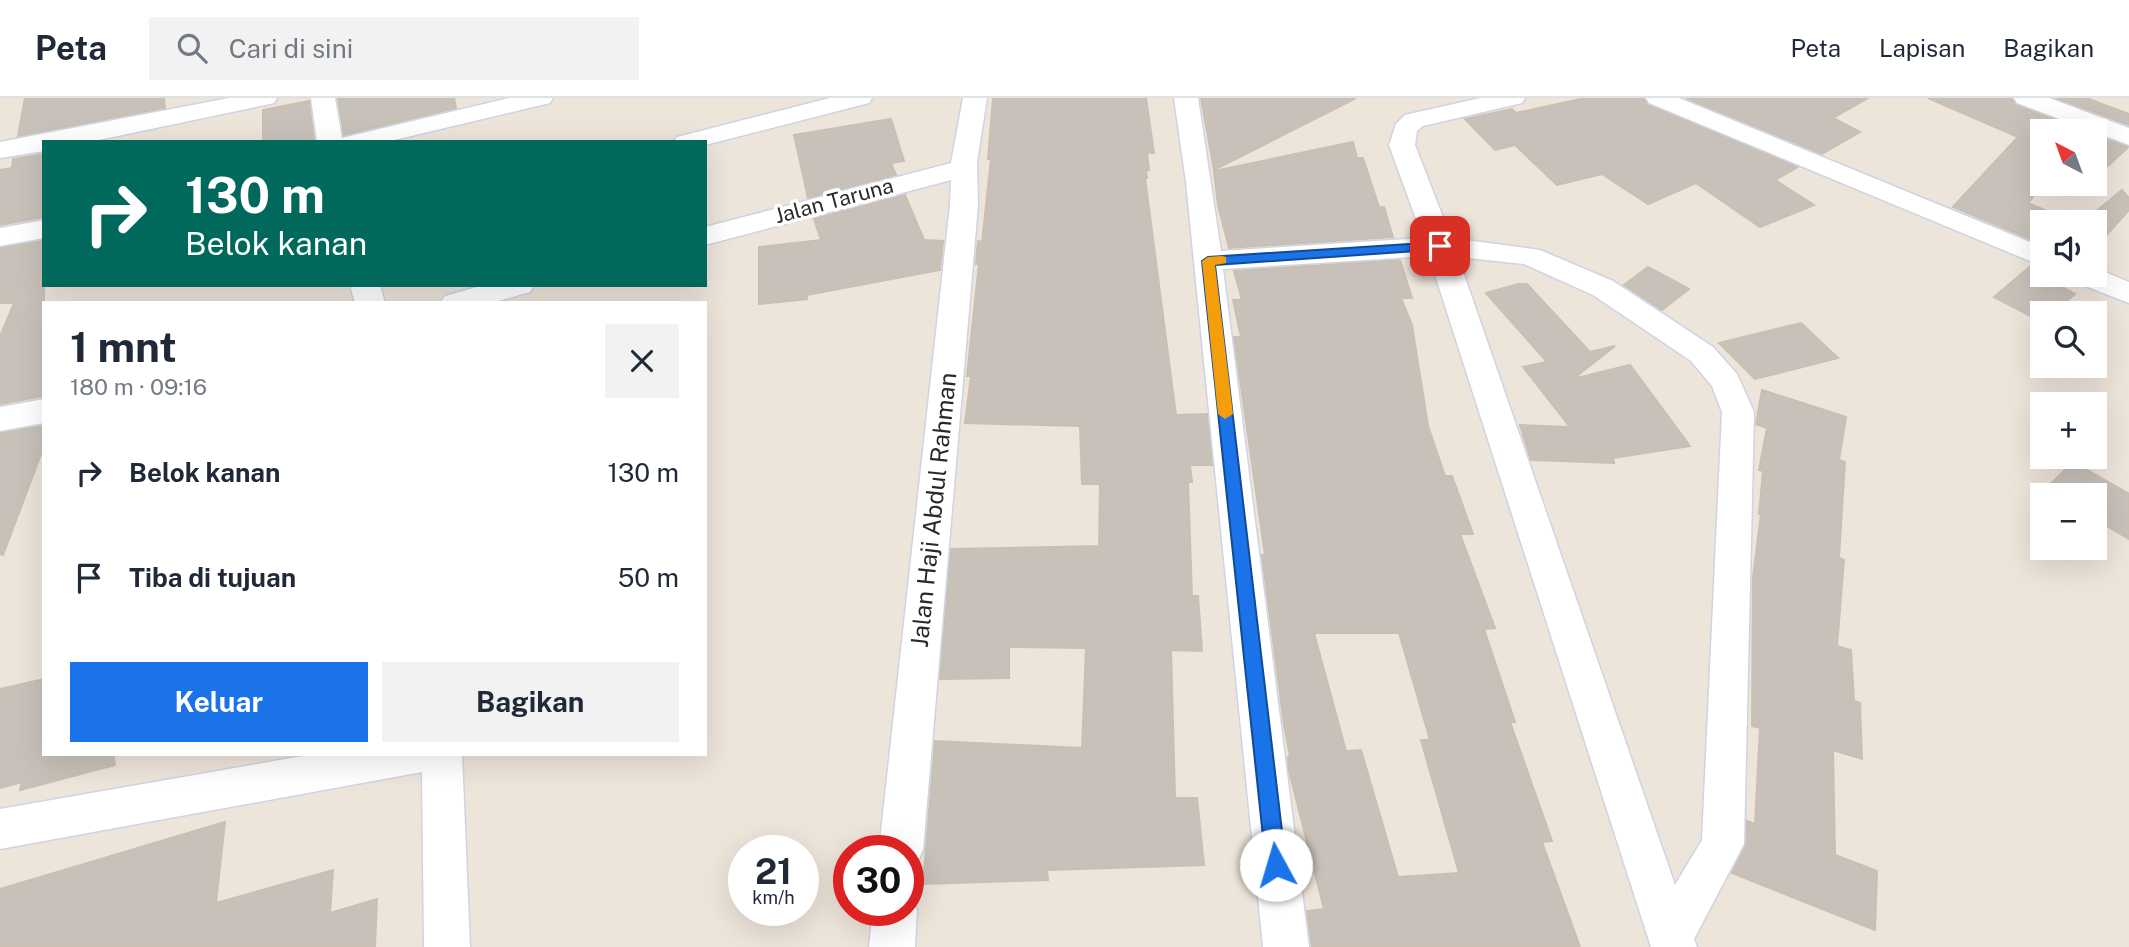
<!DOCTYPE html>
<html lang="id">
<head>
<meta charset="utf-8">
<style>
  body { margin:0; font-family:"Public Sans",sans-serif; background:#f2f2f3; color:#1f2937; height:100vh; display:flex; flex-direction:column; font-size:26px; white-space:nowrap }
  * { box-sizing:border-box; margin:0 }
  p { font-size:23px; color:#747a83 }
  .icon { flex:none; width:38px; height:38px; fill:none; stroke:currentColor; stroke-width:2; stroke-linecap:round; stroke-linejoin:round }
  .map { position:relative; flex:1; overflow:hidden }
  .side { position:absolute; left:42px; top:203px; width:665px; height:455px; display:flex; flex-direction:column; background:#fff; border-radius:0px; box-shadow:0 7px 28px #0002 }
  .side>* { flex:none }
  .banner { position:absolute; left:42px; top:42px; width:665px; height:147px; border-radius:0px; box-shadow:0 7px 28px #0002; background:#00695c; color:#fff; overflow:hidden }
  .needle { width:46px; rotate:319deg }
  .tools { position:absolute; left:2030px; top:21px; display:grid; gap:14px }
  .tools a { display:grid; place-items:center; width:77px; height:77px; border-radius:0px; background:#fff; box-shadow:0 7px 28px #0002; font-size:35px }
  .speed { position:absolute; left:728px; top:737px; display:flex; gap:14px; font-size:35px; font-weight:700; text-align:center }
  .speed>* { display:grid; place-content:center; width:91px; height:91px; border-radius:50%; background:#fff; box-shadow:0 7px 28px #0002; line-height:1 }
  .speed small { font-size:18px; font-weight:400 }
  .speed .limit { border:10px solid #d22; background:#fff; color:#111 }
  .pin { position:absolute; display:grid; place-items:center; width:60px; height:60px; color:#fff; margin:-30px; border-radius:14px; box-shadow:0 4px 10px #0006 }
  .me { position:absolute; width:77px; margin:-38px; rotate:354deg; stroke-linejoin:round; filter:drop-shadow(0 0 5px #0008) }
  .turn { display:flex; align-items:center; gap:24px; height:147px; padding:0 28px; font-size:32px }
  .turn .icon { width:91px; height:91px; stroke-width:2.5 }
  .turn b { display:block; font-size:49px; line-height:60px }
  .round { display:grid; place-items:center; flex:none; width:74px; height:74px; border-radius:0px; background:#f2f2f3 }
  .headline { display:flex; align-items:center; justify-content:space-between; height:119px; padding:0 28px }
  h1 { font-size:42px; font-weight:700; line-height:52px }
  .primary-button { display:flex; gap:14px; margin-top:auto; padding:14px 28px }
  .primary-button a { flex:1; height:80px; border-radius:0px; background:#1a73e8; color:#fff; font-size:28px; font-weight:700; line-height:80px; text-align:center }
  .primary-button a+a { background:#f2f2f3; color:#1f2937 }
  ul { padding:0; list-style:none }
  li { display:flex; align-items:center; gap:21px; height:105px; padding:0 28px }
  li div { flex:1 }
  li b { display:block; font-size:26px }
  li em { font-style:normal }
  header { display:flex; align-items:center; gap:42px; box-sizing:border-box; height:98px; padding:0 35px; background:#fff; border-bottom:2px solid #e0e1e3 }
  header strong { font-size:33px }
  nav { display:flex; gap:38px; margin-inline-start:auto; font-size:24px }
  .search { width:490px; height:63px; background:#f2f2f3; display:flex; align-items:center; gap:18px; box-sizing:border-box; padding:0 24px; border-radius:0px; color:#747a83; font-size:26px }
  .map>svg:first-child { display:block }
  .building { fill:#c8c1ba; stroke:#c9c0b3; stroke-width:2; fill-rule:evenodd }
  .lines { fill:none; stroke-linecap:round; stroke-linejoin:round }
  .street-casing { stroke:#cfd4e4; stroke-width:3 }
  .street { fill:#fff; fill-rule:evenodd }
  .route { fill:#1a73e8; stroke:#114b97; stroke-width:2 }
  .slow { fill:#f59e0b }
  .labels { text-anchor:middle; stroke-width:7; stroke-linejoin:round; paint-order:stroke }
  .far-street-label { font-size:21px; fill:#292929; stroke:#fff }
  .street-label { font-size:24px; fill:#292929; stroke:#fff }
</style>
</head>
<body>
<header>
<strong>Peta</strong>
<div class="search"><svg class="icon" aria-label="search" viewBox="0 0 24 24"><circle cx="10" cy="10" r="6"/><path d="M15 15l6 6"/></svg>Cari di sini</div>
<nav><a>Peta</a><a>Lapisan</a><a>Bagikan</a></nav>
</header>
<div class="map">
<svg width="2129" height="849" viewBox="0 0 2129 849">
  <rect width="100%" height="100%" fill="#ede4da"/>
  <!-- building -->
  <g class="building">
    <path d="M25,0h139l1,10 -147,28z"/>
    <path d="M338,0h116l2,10 -112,27z"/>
    <path d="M993,0h153l8,55h-7l2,17h-3l1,8h-2l31,237 31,-1 5,51h-22l2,17h-4l4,114h6l4,55 -31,-1 4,148h22l7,67 -157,5 1,10 -125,4 12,-143 147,7 4,-100 -77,-1v31l-69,1 11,-130 148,-3 1,-62h-18l-2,-58 -115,-3 6,-47h-4l12,-113 -3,1 2,-23 4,1 9,-83h-3z"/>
    <path d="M1201,0h155l-142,72z"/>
    <path d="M1585,0h58l5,7 150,62 -23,13 39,25 -54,22 -64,-44 -48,21 -46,-30 -45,11 -42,-40 -20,5 -30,-31 47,-10 4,4z"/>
    <path d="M1686,0h182l-35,20 27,14 -38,22z"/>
    <path d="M1928,0h83l5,7 69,26h-43v53h2l-16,19 45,19h-31v22l-89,-37 65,-70z"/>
    <path d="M2056,0h30l43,16v11z"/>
    <path d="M309,3l5,41h-51v-32z"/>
    <path d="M891,21l13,42 -13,2 5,12 -88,23 -14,-63z"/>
    <path d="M2095,37l33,12 -20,19h-9l-4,-2z"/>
    <path d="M1353,44l4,16h6l16,49h5l9,30 -164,11 -11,-43 -4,-34z"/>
    <path d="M44,56v63l-44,8v-55l12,-2 1,-9z"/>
    <path d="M2122,92l7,8v12l-34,38v-26h-12z"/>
    <path d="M905,97l19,45 19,1 -3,29 -133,25v4l-48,5v-57l62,-7 -7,-21z"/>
    <path d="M44,143v155l-44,8v-67l14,-34h-14v-55z"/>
    <path d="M1400,162l12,38h-11l11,27 16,101 17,50h7l21,58h-13l35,94 -11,1 31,93h-5l42,119 -10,1 38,105h-268l-5,-36 17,-2 -35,-138 -1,-14 2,-1 -6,-31 -22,-170h3l-31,-218h7l-8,-37h9l-8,-29zM1314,535h85l31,107h-9l38,133 -61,4 -37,-127 -15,1z"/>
    <path d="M2032,167l10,4v6h26l-8,11 15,8 -22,19h-11v9l-48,-25z"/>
    <path d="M1648,169l41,22 -27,21 -38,-25z"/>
    <path d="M1518,186h9l63,68 25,-6 -42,33 57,-14 60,81 -77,12 1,5 -83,-3 -11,-35 50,2 -47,-60 24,-5 -61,-69z"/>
    <path d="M1801,225l37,35 -83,21 -36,-36z"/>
    <path d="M1762,292l84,27 -7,43 6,2 -6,96 5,2 -7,86 14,4 3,51 6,2 2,56 -29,-9 2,105 42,16 -2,59 -143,-57 14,-28 1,-24 8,3 5,-96 -8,-2 1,-149 8,-63h-2l4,-43 -4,-1 8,-42 -11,-4z"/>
    <path d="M44,328v20l-41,109 -3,-1v-121z"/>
    <path d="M2073,364l56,32v45l-34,-20v-24h-56z"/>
    <path d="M44,581v75h69l2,11 -95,25 2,-8 -22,6v-99z"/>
    <path d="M225,724l-9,81 117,-33 -3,43 47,-14 -2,48h-375v-58z"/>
  </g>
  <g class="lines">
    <!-- street casing -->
    <g class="street-casing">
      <g id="street">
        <path d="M229,0h48l-3,5 -9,2 -176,37h-45v9l-44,7v-16z"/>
        <path d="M311,0h24l7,40 167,-40h44l-3,5 -164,39h-69z"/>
        <path d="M830,0h42l-3,5 -164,42v-3h-32l4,-5z"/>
        <path d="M963,0h24l-10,64 1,43 -55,645 -7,15 -8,3v-18h-29l71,-645 1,-25 -246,65v-18l246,-64z"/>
        <path d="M1174,0h24l23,153 202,-13 -34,-93 7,-21 9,-9 75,-17h45l-3,5 -99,23 -6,5 -2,14 36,93 89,12 73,31 100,66 24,27 17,38 -10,432 -50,95 3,8h-46l-222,-691 -206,13 86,678h-46l-77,-765zM1458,159l66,7 69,31 98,66 21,25 10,26 -20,428 -27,45z"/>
        <path d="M1646,0h33l363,149v19l-393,-163z"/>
        <path d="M2014,0h35l80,30v17l-112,-42z"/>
        <path d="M44,122v18l-44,8v-18z"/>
        <path d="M2095,170l34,14v21l-54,-21 -4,-7h24z"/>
        <path d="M350,187h30l5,18h-30z"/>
        <path d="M484,187h50l-4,7 -39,11h-51l5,-7z"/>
        <path d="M44,301v24l-44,8v-24z"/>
        <path d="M314,656h148l8,193h-46l-2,-175 -422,77v-40z"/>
        <path d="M908,795l9,17 -2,37h-46l4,-37h35z"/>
      </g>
    </g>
    <!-- street -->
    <use href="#street" class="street"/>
  </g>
  <!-- route -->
  <path class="route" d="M1440,144l5,1v6l-230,16 71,600 -3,6 -7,3 -7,-3 -3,-6 -64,-604 6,-4z"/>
  <!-- slow -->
  <path class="slow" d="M1222,158l4,1v6l-11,2 18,149 -8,5 -7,-5 -16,-153 6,-4z"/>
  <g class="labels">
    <!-- far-street labels -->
    <g class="far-street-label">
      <text transform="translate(834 103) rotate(-15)" y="7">Jalan Taruna</text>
    </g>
    <!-- street labels -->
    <g class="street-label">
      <text transform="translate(934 412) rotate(-84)" y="8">Jalan Haji Abdul Rahman</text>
    </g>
  </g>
</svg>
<div class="tools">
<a><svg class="needle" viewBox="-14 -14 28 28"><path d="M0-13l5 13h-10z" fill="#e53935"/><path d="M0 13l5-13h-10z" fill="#747a83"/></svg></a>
<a><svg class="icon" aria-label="sound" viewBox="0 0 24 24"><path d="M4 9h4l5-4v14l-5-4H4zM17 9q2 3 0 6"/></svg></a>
<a><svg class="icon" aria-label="search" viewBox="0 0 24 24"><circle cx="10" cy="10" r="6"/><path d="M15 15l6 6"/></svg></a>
<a>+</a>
<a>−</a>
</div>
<div class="speed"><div>21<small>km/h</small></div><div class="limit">30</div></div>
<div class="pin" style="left:1440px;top:148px;background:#d93025"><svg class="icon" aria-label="arrive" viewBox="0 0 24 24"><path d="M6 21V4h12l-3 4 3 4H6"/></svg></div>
<svg class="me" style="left:1276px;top:767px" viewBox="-20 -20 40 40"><circle r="19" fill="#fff"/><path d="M0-13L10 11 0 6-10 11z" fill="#1a73e8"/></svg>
<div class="banner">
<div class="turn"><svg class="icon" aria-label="right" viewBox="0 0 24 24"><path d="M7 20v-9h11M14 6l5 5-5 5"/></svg><div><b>130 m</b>Belok kanan</div></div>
</div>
<section class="side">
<div class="headline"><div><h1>1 mnt</h1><p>180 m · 09:16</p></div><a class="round"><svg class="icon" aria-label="close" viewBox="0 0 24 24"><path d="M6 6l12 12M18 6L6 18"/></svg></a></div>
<ul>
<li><svg class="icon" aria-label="right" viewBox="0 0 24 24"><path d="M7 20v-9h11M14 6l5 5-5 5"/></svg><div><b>Belok kanan</b></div><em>130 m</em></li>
<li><svg class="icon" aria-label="arrive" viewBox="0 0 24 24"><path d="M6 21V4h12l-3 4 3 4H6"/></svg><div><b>Tiba di tujuan</b></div><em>50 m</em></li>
</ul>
<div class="primary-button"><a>Keluar</a><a>Bagikan</a></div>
</section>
</div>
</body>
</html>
